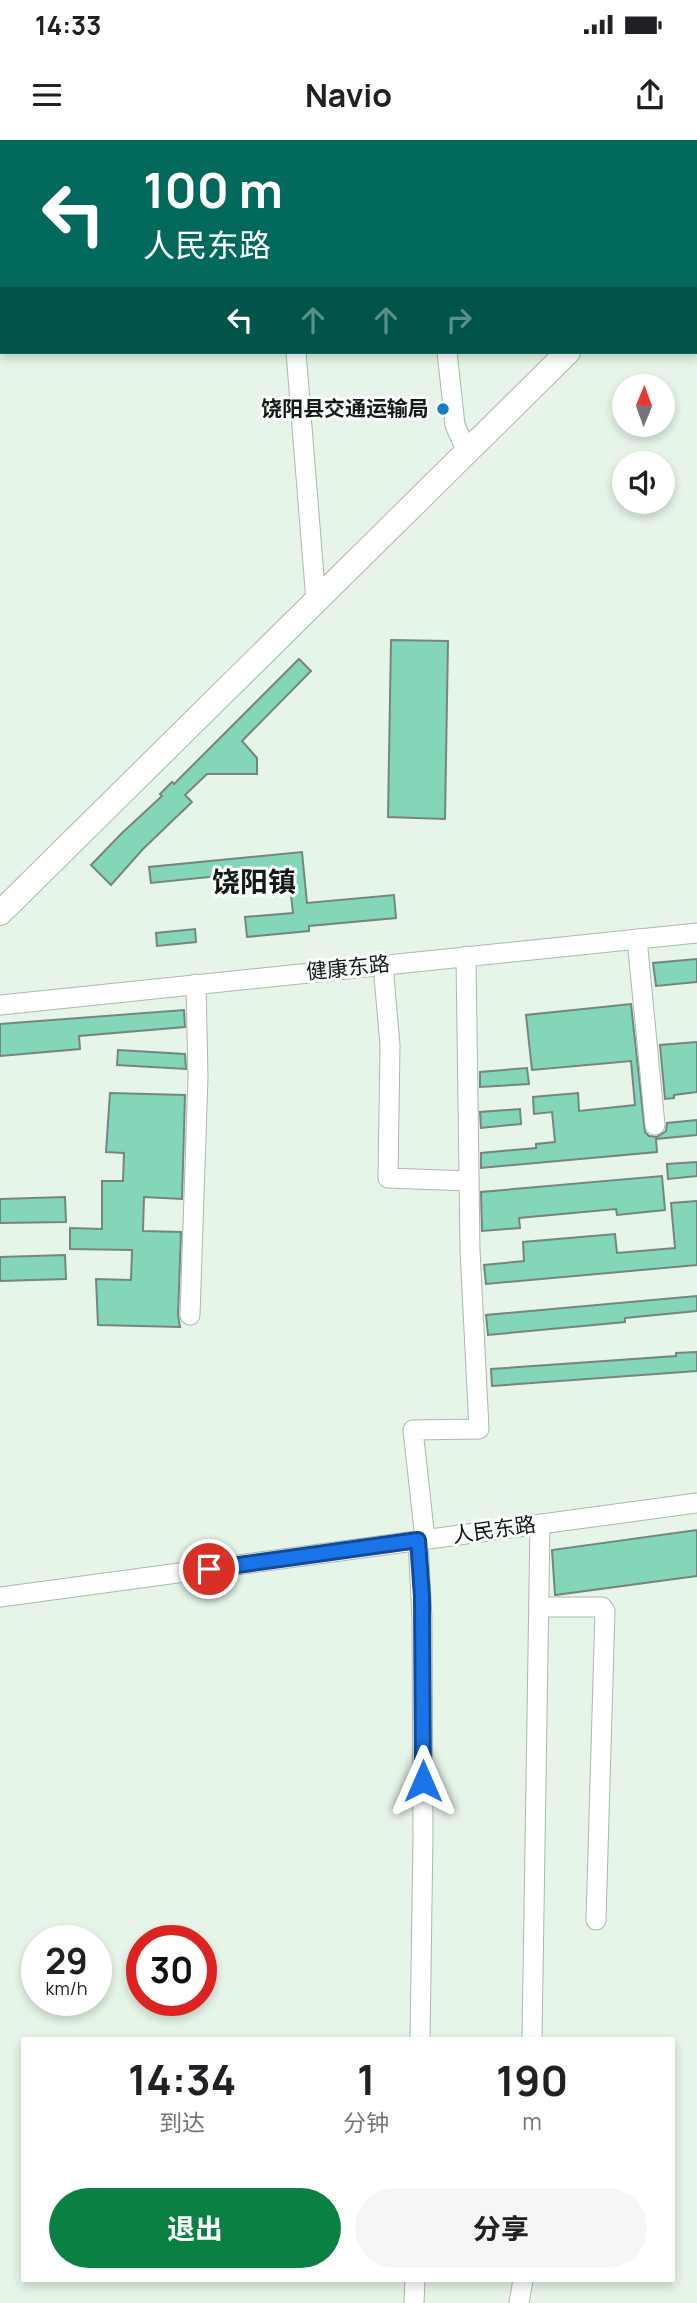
<!DOCTYPE html>
<html lang="zh">
<head>
<meta charset="utf-8">
<style>
  body { margin:0; font-family:Manrope,"Noto Sans SC",sans-serif; background:#f6f6f6; color:#202124; height:100vh; display:flex; flex-direction:column; font-size:26px; white-space:nowrap }
  * { box-sizing:border-box; margin:0 }
  p { font-size:23px; color:#757577 }
  .icon { flex:none; width:38px; height:38px; fill:none; stroke:currentColor; stroke-width:2; stroke-linecap:round; stroke-linejoin:round }
  .map { position:relative; flex:1; overflow:hidden }
  .side { position:absolute; left:21px; top:1897px; width:654px; height:245px; display:flex; flex-direction:column; background:#fff; border-radius:0px; box-shadow:0 4px 10px #0003 }
  .side>* { flex:none }
  .top-card { position:absolute; left:0px; top:0px; width:698px; height:214px; box-shadow:0 4px 10px #0003; background:#00695c; color:#fff; overflow:hidden }
  .needle { width:46px; rotate:1deg }
  .fabs { position:absolute; left:612px; top:234px; display:grid; gap:14px }
  .fabs a { display:grid; place-items:center; width:63px; height:63px; border-radius:50%; background:#fff; box-shadow:0 4px 10px #0003; font-size:35px }
  .speed { position:absolute; left:21px; top:1785px; display:flex; gap:14px; font-size:35px; font-weight:700; text-align:center }
  .speed>* { display:grid; place-content:center; width:91px; height:91px; border-radius:50%; background:#fff; box-shadow:0 4px 10px #0003; line-height:1 }
  .speed small { font-size:18px; font-weight:400 }
  .speed .limit { border:10px solid #d22; background:#fff; color:#111 }
  .pin { position:absolute; display:grid; place-items:center; width:60px; height:60px; color:#fff; margin:-30px; border:4px solid #fff; border-radius:50%; box-shadow:0 2px 7px #0007 }
  .me { position:absolute; width:77px; margin:-38px; rotate:0deg; stroke-linejoin:round; filter:drop-shadow(0 0 5px #0008) }
  .turn { display:flex; align-items:center; gap:24px; height:147px; padding:0 28px; font-size:32px }
  .turn .icon { width:91px; height:91px; stroke-width:2.5 }
  .turn b { display:block; font-size:49px; line-height:60px }
  .lanes { display:flex; align-items:center; height:66px; padding:0 28px; background:#0003; justify-content:center; gap:35px; direction:ltr }
  .lanes .off { opacity:.35 }
  .eta { display:flex; justify-content:space-evenly; align-items:center; height:119px; text-align:center }
  .eta b { font-size:42px; font-weight:700; line-height:49px }
  .action { display:flex; gap:14px; margin-top:auto; padding:14px 28px }
  .action a { flex:1; height:80px; border-radius:42px; background:#0b8043; color:#fff; font-size:28px; font-weight:700; line-height:80px; text-align:center }
  .action a+a { background:#f6f6f6; color:#202124 }
  .status { display:flex; justify-content:space-between; align-items:center; height:49px; padding:0 35px; background:#fff; direction:ltr }
  .status svg { height:19px; fill:currentColor }
  header { display:flex; justify-content:space-between; align-items:center; height:91px; padding:0 28px; background:#fff; font-size:32px; font-weight:700 }
  .map>svg:first-child { display:block }
  .building { fill:#84d6b8; stroke:#74867f; stroke-width:2 }
  .lines { fill:none; stroke-linecap:round; stroke-linejoin:round }
  .minor-casing { stroke:#abb9ac; stroke-width:21 }
  .major-casing { stroke:#abb9ac; stroke-width:26 }
  .minor { stroke:#fff; stroke-width:19 }
  .major { stroke:#fff; stroke-width:24 }
  .route-casing { stroke:#114b97; stroke-width:18 }
  .route { stroke:#1a73e8; stroke-width:12 }
  .poi-dot { fill:#187dc8; stroke:#fbfefc; stroke-width:2.5 }
  .labels { text-anchor:middle; stroke-width:6; stroke-linejoin:round; paint-order:stroke }
  .poi-label { font-size:21px; font-weight:bold; fill:#141a15; stroke:#fbfefc; text-anchor:end }
  .street-label { font-size:21px; fill:#141a15; stroke:#fbfefc }
  .district-label { font-size:28px; font-weight:bold; fill:#141a15; stroke:#fbfefc }
</style>
</head>
<body>
<div class="status"><b>14:33</b><svg viewBox="0 0 49 12"><path d="M0 12V9h3v3zM5 12V6h3v6zM10 12V3h3v9zM15 12V0h3v12zM26 1h20v11H26zM47 4h2v5h-2z"/></svg></div>
<header><svg class="icon" aria-label="menu" viewBox="0 0 24 24"><path d="M4 6h16M4 12h16M4 18h16"/></svg>Navio<svg class="icon" aria-label="share" viewBox="0 0 24 24"><path d="M12 15V3M7 8l5-5 5 5M5 13v7h14v-7"/></svg></header>
<div class="map">
<svg width="697" height="2163" viewBox="0 0 697 2163">
  <rect width="100%" height="100%" fill="#e6f5e8"/>
  <!-- building -->
  <g class="building">
    <path d="M391,500l57,1 -3,178 -57,-2z"/>
    <path d="M299,519l12,12 -69,70 15,17v16h-50l-22,21 7,7 -49,47 -32,36 -20,-20 31,-32 40,-37 -2,-2 12,-12 2,2z"/>
    <path d="M302,712l5,51 87,-8 2,23 -87,8v5l-62,6 -2,-20 48,-4 -5,-44 -137,14 -2,-16z"/>
    <path d="M195,789l1,13 -39,4 -1,-13z"/>
    <path d="M697,819v23l-41,4 -3,-23z"/>
    <path d="M631,864l14,128 4,4 8,1 9,-6 1,-8 30,-3v15l-41,4 1,13 -176,16v-15l55,-5v-4l19,-2 -3,-30 -18,2 -1,-17 45,-4 1,18 56,-6 -4,-44 -99,9 -6,-55z"/>
    <path d="M184,870l1,17 -106,9 1,13 -80,7v-32z"/>
    <path d="M697,902v50l-23,3v3l-9,1 -5,-54z"/>
    <path d="M118,910l67,4 1,15 -69,-4z"/>
    <path d="M527,928l2,16 -49,3v-15z"/>
    <path d="M110,953l75,2 -3,104 -38,-2 -1,34 38,1 -3,83 2,12 -82,-2 -2,-46 35,1 1,-30 -62,-1v-21l32,1v-48h21l1,-28 -18,-1z"/>
    <path d="M520,969l1,15 -40,4 -1,-16z"/>
    <path d="M697,1022v14l-29,3 -1,-15z"/>
    <path d="M662,1036l3,34 -48,5 -1,-6 -97,9 1,10 -38,3 -1,-39z"/>
    <path d="M65,1057l1,25 -66,1v-24z"/>
    <path d="M697,1061v64l-211,19 -2,-19 40,-4 -1,-19 92,-8 2,19 58,-5 -4,-45z"/>
    <path d="M65,1115l1,24 -66,2v-24z"/>
    <path d="M697,1156v15l-72,7v4l-137,13 -2,-20z"/>
    <path d="M697,1212v19l-205,15 -1,-17 185,-13v-3z"/>
    <path d="M697,1390v46l-142,19 -3,-45z"/>
  </g>
  <g class="lines">
    <!-- minor casing -->
    <g class="minor-casing">
      <g id="minor">
        <path d="M94,0v2"/>
        <path d="M277,0v2"/>
        <path d="M604,0v2"/>
        <path d="M296,212l20,249"/>
        <path d="M447,212l8,73 12,27"/>
        <path d="M637,799l18,186"/>
        <path d="M383,825l7,80 -2,133 81,3"/>
        <path d="M0,865l697,-72"/>
        <path d="M190,1175l8,-238 -2,-93"/>
        <path d="M425,1399l-12,-109 66,-1 -9,-179 -4,-294"/>
        <path d="M418,1400l4,78 1,217 -3,204"/>
        <path d="M0,1457l697,-94"/>
        <path d="M539,1467h63l3,4 -9,309"/>
        <path d="M532,1899l8,-515"/>
        <path d="M414,2163l1,-23"/>
        <path d="M519,2163l4,-23"/>
      </g>
    </g>
    <!-- major casing -->
    <g class="major-casing">
      <g id="major">
        <path d="M696,84h1"/>
        <path d="M0,773l568,-561"/>
      </g>
    </g>
    <!-- minor -->
    <use href="#minor" class="minor"/>
    <!-- major -->
    <use href="#major" class="major"/>
  </g>
  <g class="lines">
    <!-- route casing -->
    <g class="route-casing">
      <path id="route" d="M209,1429l209,-29 4,57 1,184"/>
    </g>
    <!-- route -->
    <use href="#route" class="route"/>
  </g>
  <!-- markers -->
  <circle class="poi-dot" cx="443" cy="269" r="7"/>
  <g class="labels">
    <!-- poi labels -->
    <g class="poi-label">
      <text x="429" y="276">饶阳县交通运输局</text>
    </g>
    <!-- street labels -->
    <g class="street-label">
      <text transform="translate(348 828) rotate(-6)" y="7">健康东路</text>
      <text transform="translate(494 1390) rotate(-8)" y="7">人民东路</text>
    </g>
    <!-- district labels -->
    <g class="district-label">
      <text x="254" y="752">饶阳镇</text>
    </g>
  </g>
</svg>
<div class="fabs">
<a><svg class="needle" viewBox="-14 -14 28 28"><path d="M0-13l5 13h-10z" fill="#e53935"/><path d="M0 13l5-13h-10z" fill="#757577"/></svg></a>
<a><svg class="icon" aria-label="sound" viewBox="0 0 24 24"><path d="M4 9h4l5-4v14l-5-4H4zM17 9q2 3 0 6"/></svg></a>
</div>
<div class="speed"><div>29<small>km/h</small></div><div class="limit">30</div></div>
<div class="pin" style="left:209px;top:1429px;background:#d93025"><svg class="icon" aria-label="arrive" viewBox="0 0 24 24"><path d="M6 21V4h12l-3 4 3 4H6"/></svg></div>
<svg class="me" style="left:423px;top:1641px" viewBox="-20 -20 40 40"><path d="M0-17L14 15 0 8-14 15z" fill="#1a73e8" stroke="#fff" stroke-width="4"/></svg>
<div class="top-card">
<div class="turn"><svg class="icon" aria-label="left" viewBox="0 0 24 24"><path d="M17 20v-9H6M10 6l-5 5 5 5"/></svg><div><b>100 m</b>人民东路</div></div>
<div class="lanes"><svg class="icon" aria-label="left" viewBox="0 0 24 24"><path d="M17 20v-9H6M10 6l-5 5 5 5"/></svg><svg class="icon off" aria-label="ahead" viewBox="0 0 24 24"><path d="M12 20V5M6 11l6-6 6 6"/></svg><svg class="icon off" aria-label="ahead" viewBox="0 0 24 24"><path d="M12 20V5M6 11l6-6 6 6"/></svg><svg class="icon off" aria-label="right" viewBox="0 0 24 24"><path d="M7 20v-9h11M14 6l5 5-5 5"/></svg></div>
</div>
<section class="side">
<div class="eta">
<div><b>14:34</b><p>到达</p></div>
<div><b>1</b><p>分钟</p></div>
<div><b>190</b><p>m</p></div>
</div>
<div class="action"><a>退出</a><a>分享</a></div>
</section>
</div>
</body>
</html>
